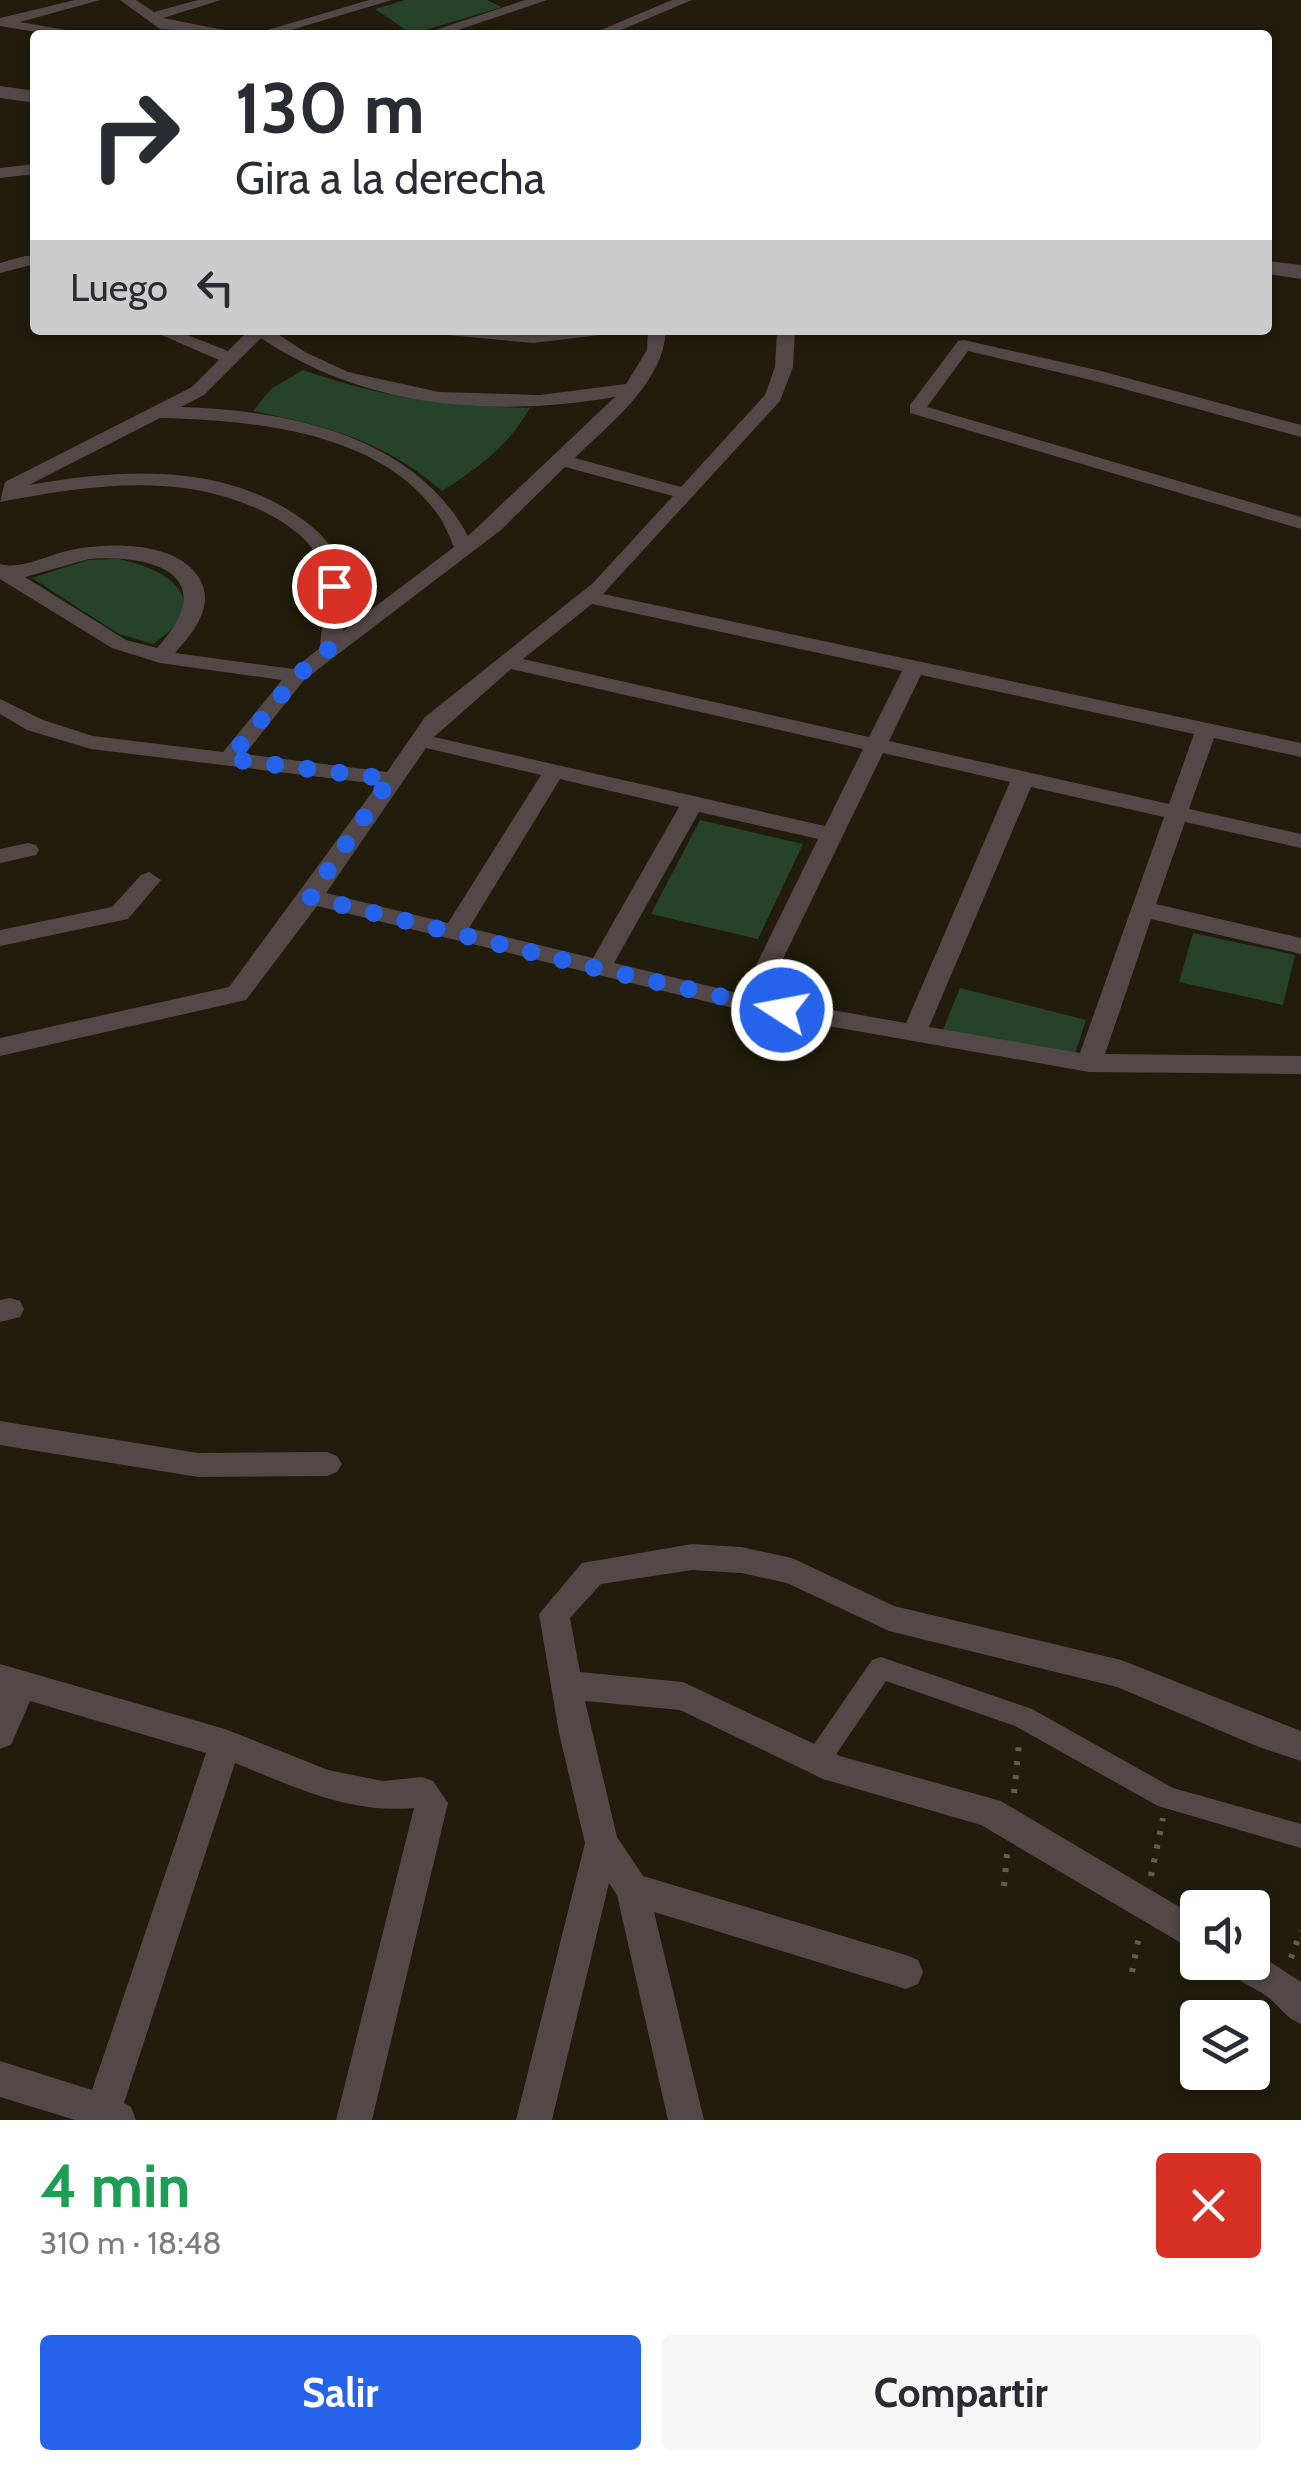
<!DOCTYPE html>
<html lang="es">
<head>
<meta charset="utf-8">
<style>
  body { margin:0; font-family:Cabin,sans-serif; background:#f7f7f7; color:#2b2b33; height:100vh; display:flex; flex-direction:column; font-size:38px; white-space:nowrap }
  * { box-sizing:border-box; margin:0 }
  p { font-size:32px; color:#7c7c81 }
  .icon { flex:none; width:55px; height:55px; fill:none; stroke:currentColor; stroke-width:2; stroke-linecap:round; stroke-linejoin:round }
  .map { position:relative; height:2120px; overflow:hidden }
  .details { display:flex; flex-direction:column; background:#fff; flex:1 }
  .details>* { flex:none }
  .top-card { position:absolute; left:30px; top:30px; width:1242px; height:305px; border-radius:10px; box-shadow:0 2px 8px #0004; background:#fff; color:#2b2b33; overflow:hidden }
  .fabs { position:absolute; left:1180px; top:1890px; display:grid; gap:20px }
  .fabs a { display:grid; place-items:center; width:90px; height:90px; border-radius:10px; background:#fff; box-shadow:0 2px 8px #0004; font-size:50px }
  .pin { position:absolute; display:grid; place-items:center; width:85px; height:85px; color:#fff; margin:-42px; border:5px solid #fff; border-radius:50%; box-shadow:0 2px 10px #0007 }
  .me { position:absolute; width:110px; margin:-55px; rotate:281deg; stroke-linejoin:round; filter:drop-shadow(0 0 8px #0008) }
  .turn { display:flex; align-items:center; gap:35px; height:210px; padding:0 40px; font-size:45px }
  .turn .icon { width:130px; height:130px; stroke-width:2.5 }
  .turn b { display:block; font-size:70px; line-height:85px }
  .then { display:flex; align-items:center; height:95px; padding:0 40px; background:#0003; gap:20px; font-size:38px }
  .round { display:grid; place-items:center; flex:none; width:105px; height:105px; border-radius:10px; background:#f7f7f7 }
  .head { display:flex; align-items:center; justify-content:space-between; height:170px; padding:0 40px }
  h1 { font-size:60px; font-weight:700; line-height:75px; color:#1e9e55 }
  .action { display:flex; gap:20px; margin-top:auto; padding:20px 40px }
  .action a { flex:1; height:115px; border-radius:10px; background:#2563eb; color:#fff; font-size:40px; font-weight:700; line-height:115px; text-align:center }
  .action a+a { background:#f7f7f7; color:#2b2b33 }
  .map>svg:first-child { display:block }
  .green { fill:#27422b }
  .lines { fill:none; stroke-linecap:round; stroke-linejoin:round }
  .path { stroke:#625e4f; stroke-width:6; stroke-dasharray:4 10; stroke-linecap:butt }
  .pedestrian { fill:#524847; fill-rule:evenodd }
  .minor { fill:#524847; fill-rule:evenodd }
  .tertiary { fill:#524847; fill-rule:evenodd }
  .route { stroke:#2563eb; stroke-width:18; stroke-dasharray:0 32.4 }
</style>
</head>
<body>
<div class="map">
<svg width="1301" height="2120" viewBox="0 0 1301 2120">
  <rect width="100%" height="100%" fill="#211c0b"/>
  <!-- green -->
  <g class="green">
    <path d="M405,0h82l15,7 -90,27 -37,-25z"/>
    <path d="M303,370c76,27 147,37 227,38 -22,38 -52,60 -88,83 -58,-51 -116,-65 -189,-80l18,-22z"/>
    <path d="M118,559c53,10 98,43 35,85l-34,-10 -87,-56 56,-18z"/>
    <path d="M700,820l103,24 -45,95 -107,-25z"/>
    <path d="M1193,933l102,22 -12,50 -104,-23z"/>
    <path d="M960,988l126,32 -15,46 -134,-22z"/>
  </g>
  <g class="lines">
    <!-- path -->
    <g class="path">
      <path d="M1014,1793l5,-49"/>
      <path d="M1151,1876l12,-58"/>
      <path d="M1004,1886l3,-32"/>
      <path d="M1291,1958l10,-27"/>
      <path d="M1132,1972l8,-41"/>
    </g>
    <!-- pedestrian -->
    <path class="pedestrian" d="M881,1657l151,52 141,79 128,36v24l-143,-42 -143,-80 -129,-45 -60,88 -9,4 -9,-4 -4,-8 4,-8 64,-93z"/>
    <!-- minor -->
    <g class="minor">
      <path d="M75,0h25l-80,22 74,13h-39l-55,-9v-8z"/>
      <path d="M120,0h16l18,12 44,-12h23l-58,18 86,17 -89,-6z"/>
      <path d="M369,0h23l-118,35h-23z"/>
      <path d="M525,0h22l-104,35h-22z"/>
      <path d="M672,0h20l-83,35h-20z"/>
      <path d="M35,164v10l-35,4v-10z"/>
      <path d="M25,256h10v8l-35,9v-10z"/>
      <path d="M150,330h25l53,21 21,-21h23l33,22 43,20 91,20 101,3 86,-11 21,-34 1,-20h18c-3,54 -55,92 -91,128l106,29 84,-92 10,-28 2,-37h18l-2,37 -13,34 -177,193 698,149v14l-87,-19 -25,71 112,25v14l-116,-26 -29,82 145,34v16l-150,-35 -46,135 196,2v18l-212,-2 -340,-60 -432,-106 -71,94 -246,56v-18l229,-51 149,-203 -287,-35 -64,-19 -27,-16v-15l43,21 50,16 130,16 59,-72 -122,-17 -48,-15 -112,-69v-15c21,6 45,-8 67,-13 37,-9 109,-11 132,27 17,27 -6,55 -24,75l118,16 27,-21c1,-25 11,-51 4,-76 -7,-26 -30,-44 -52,-56 -86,-46 -180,-31 -272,-14l5,-20 187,-95 27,-27zM261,338c103,70 233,80 354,59l-147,139c-54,-101 -181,-126 -287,-129l23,-12zM160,418c92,2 217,13 276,94 8,10 13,24 18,35l-111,84c2,-17 5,-36 2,-54 -5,-25 -25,-46 -46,-60 -79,-55 -180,-48 -270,-32zM565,467l108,29 -80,87 -168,134 -38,55 -142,-18 59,-74 197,-150zM89,559c69,-5 132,19 68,89l-31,-8 -101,-63zM592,604l310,67 -33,66 -346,-78zM511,669l352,80 -38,77 -391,-89zM921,675l273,59 -25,70 -280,-63zM426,748l115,27 -93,148 -122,-30zM883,753l127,29 -104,241 -142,-25zM560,779l119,28 -86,151 -124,-30zM1031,787l133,30 -84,236 -151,-26zM699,812l119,27 -76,155 -128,-31z"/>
      <path d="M438,330h171l-9,5 -67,8 -86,-8z"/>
      <path d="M964,340l137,31 200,54v12l-210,-57 -123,-29 -41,56 374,110v12l-391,-116v-8l48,-64z"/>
      <path d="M28,843l8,2 3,5 -3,5 -36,8v-14z"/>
      <path d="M149,872l12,8 -33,39 -128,27v-16l112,-23 29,-32z"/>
      <path d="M10,1298l10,3 4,8 -4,8 -20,5v-22z"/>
      <path d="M0,1421l198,32 129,-1 10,4 5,8 -5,8 -10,4 -129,1 -198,-32z"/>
      <path d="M692,1544l49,3 51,11 102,48 227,54 180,71v30l-42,-14 -142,-60 -228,-56 -102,-48 -46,-10 -49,-3 -91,14 -31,34 10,54 103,10 157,74 161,45 197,117v35l-217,-128 -158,-46 -143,-69 -95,-9 32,136 26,39 263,79 12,5 5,12 -5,12 -12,5 -252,-77 50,208h-36l-51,-225 -8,-12 -57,237h-36l69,-277 -26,-110 -20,-119 43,-51z"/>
      <path d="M0,1664l225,65 103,41 55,11 39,-4 11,4 15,22 -76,317h-36l78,-312c-64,6 -120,-21 -179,-45l-111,340 7,4 5,13h-61l-75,-23v-36l92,29 114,-337 -176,-52 -19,44 -11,4z"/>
      <path d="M1252,1950l49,32v42c-15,-6 -20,-16 -32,-26 -16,-13 -37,-16 -45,-36h28z"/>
    </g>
    <!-- tertiary -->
    <g class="tertiary">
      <path d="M0,86l35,5v12l-35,-5z"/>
      <path d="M1268,261l33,4v14l-33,-5z"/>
    </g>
  </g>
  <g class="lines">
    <!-- route -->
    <path class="route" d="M334,586l-4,62 -33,28 -68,83 161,20 -80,118 289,72 183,41"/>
  </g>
</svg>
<div class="fabs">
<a><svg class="icon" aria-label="sound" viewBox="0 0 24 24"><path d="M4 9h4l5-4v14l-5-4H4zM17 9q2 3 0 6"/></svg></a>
<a><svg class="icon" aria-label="layers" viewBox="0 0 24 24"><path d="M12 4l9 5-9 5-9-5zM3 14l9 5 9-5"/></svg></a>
</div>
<div class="pin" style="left:334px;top:586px;background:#d93025"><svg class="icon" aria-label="arrive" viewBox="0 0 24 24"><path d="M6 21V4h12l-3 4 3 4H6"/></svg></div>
<svg class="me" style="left:782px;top:1010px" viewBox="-20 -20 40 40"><circle r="17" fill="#2563eb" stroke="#fff" stroke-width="3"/><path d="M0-11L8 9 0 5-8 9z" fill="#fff"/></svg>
<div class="top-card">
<div class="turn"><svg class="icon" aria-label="right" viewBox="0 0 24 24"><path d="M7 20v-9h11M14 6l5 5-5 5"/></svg><div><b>130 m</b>Gira a la derecha</div></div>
<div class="then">Luego<svg class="icon" aria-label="left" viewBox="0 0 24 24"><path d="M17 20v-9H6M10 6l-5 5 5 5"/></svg></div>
</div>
</div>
<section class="details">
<div class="head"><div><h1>4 min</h1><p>310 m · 18:48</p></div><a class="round" style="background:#d93025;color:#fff"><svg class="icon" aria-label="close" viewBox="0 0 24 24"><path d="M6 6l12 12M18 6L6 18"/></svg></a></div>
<div class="action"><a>Salir</a><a>Compartir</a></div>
</section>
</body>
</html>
